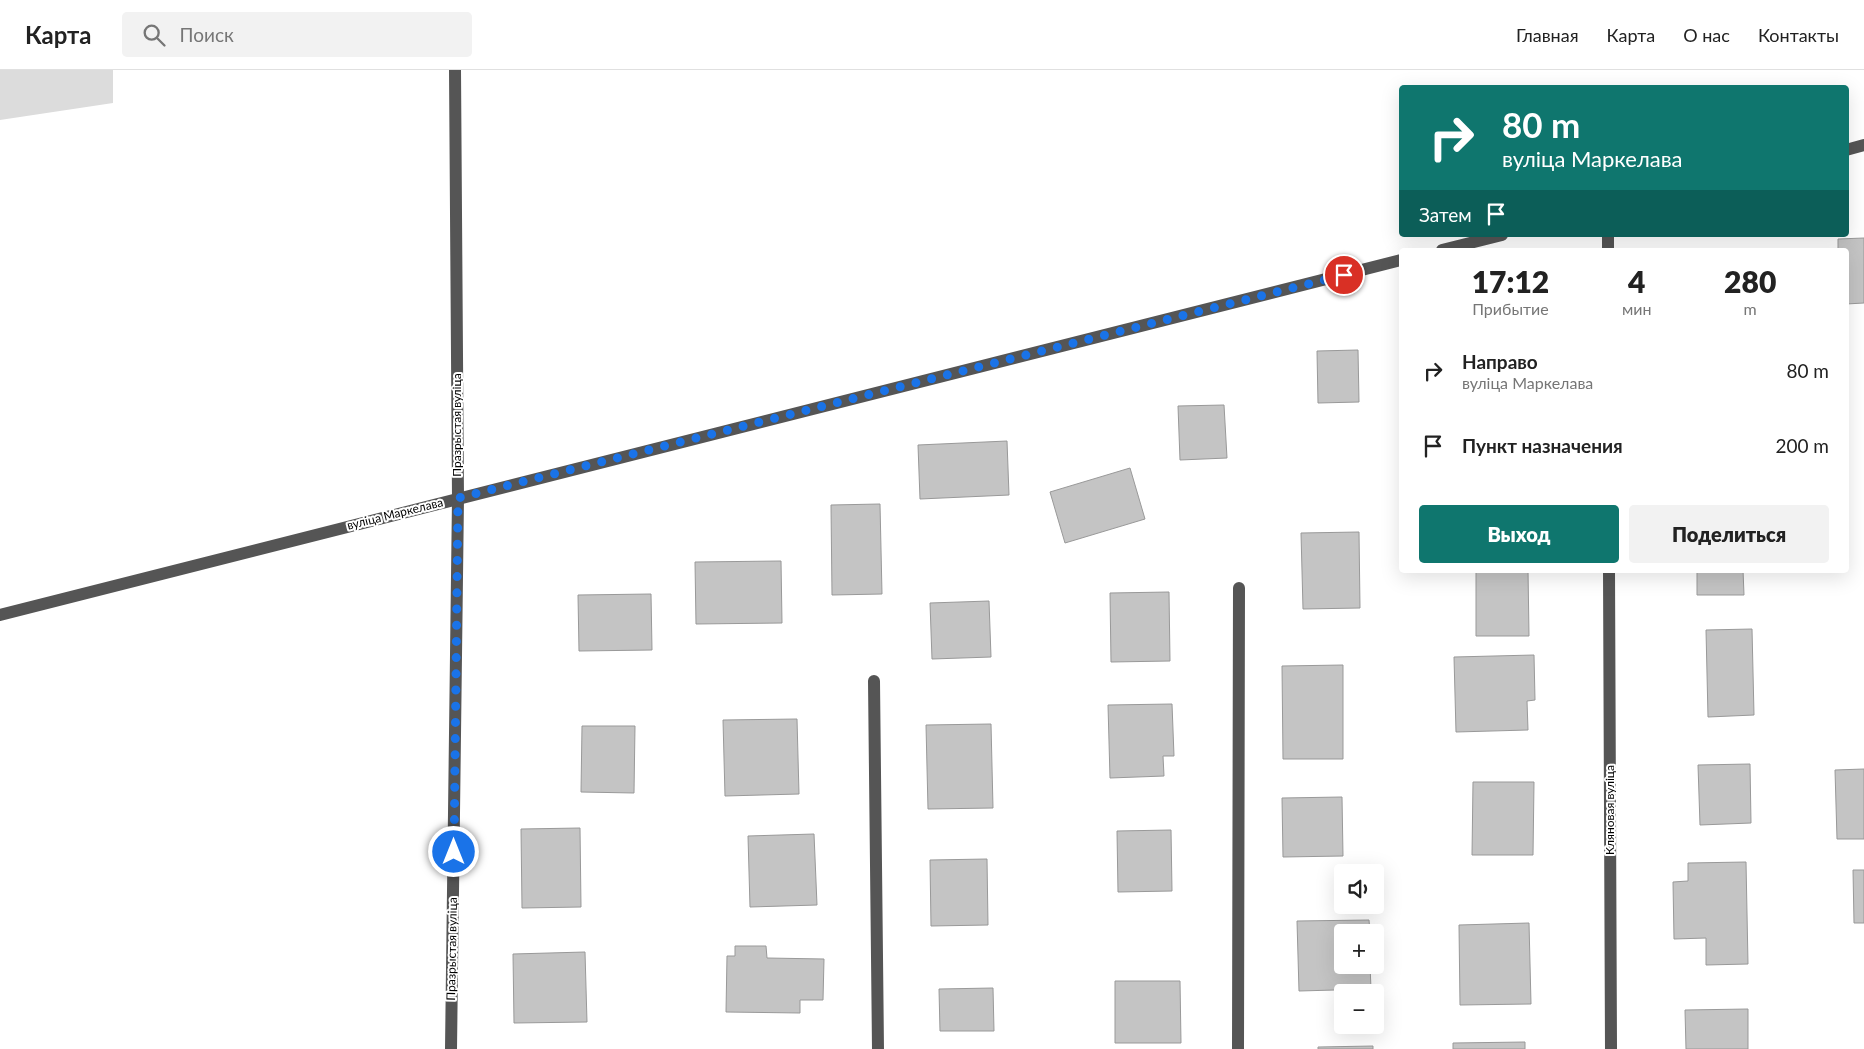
<!DOCTYPE html>
<html lang="ru">
<head>
<meta charset="utf-8">
<style>
  body { margin:0; font-family:Lato,sans-serif; background:#f2f2f2; color:#222; height:100vh; display:flex; flex-direction:column; font-size:19px; white-space:nowrap }
  * { box-sizing:border-box; margin:0 }
  p { font-size:16px; color:#767676 }
  .icon { flex:none; width:28px; height:28px; fill:none; stroke:currentColor; stroke-width:2; stroke-linecap:round; stroke-linejoin:round }
  .map { position:relative; flex:1; overflow:hidden }
  .side { position:absolute; left:1399px; top:178px; width:450px; height:325px; display:flex; flex-direction:column; background:#fff; border-radius:5px; box-shadow:0 5px 20px #0002 }
  .side>* { flex:none }
  .banner { position:absolute; left:1399px; top:15px; width:450px; height:152px; border-radius:5px; box-shadow:0 5px 20px #0002; background:#0f766e; color:#fff; overflow:hidden }
  .fabs { position:absolute; left:1334px; top:794px; display:grid; gap:10px }
  .fabs a { display:grid; place-items:center; width:50px; height:50px; border-radius:5px; background:#fff; box-shadow:0 5px 20px #0002; font-size:25px }
  .pin { position:absolute; display:grid; place-items:center; width:42px; height:42px; color:#fff; margin:-21px; border:2px solid #fff; border-radius:50%; box-shadow:0 1px 5px #0007 }
  .me { position:absolute; width:55px; margin:-28px; rotate:0deg; stroke-linejoin:round; filter:drop-shadow(0 0 4px #0008) }
  .turn { display:flex; align-items:center; gap:18px; height:105px; padding:0 20px; font-size:22px }
  .turn .icon { width:65px; height:65px; stroke-width:2.5 }
  .turn b { display:block; font-size:35px; line-height:42px }
  .then { display:flex; align-items:center; height:48px; padding:0 20px; background:#0003; gap:10px; font-size:19px }
  .eta { display:flex; justify-content:space-evenly; align-items:center; height:85px; text-align:center }
  .eta b { font-size:30px; font-weight:800; line-height:35px }
  .primary-button { display:flex; gap:10px; margin-top:auto; padding:10px 20px }
  .primary-button a { flex:1; height:58px; border-radius:5px; background:#0f766e; color:#fff; font-size:20px; font-weight:800; line-height:58px; text-align:center }
  .primary-button a+a { background:#f2f2f2; color:#222 }
  ul { padding:0; list-style:none }
  li { display:flex; align-items:center; gap:15px; height:75px; padding:0 20px }
  li div { flex:1 }
  li b { display:block; font-size:19px }
  li em { font-style:normal }
  header { display:flex; align-items:center; gap:30px; box-sizing:border-box; height:70px; padding:0 25px; background:#fff; border-bottom:1px solid #e0e0e0 }
  header strong { font-size:24px }
  nav { display:flex; gap:28px; margin-inline-start:auto; font-size:18px }
  .search { width:350px; height:45px; background:#f2f2f2; display:flex; align-items:center; gap:12px; box-sizing:border-box; padding:0 18px; border-radius:5px; color:#767676; font-size:19px }
  .map>svg:first-child { display:block }
  .green { fill:#dcdcdc }
  .building { fill:#c4c4c4; stroke:#999 }
  .lines { fill:none; stroke-linecap:round; stroke-linejoin:round }
  .minor { stroke:#555; stroke-width:12 }
  .route { stroke:#1a73e8; stroke-width:9; stroke-dasharray:0 16.2 }
  .labels { text-anchor:middle; stroke-width:4; stroke-linejoin:round; paint-order:stroke }
  .street-label { font-size:12px; fill:#000; stroke:#fff }
</style>
</head>
<body>
<header>
<strong>Карта</strong>
<div class="search"><svg class="icon" aria-label="search" viewBox="0 0 24 24"><circle cx="10" cy="10" r="6"/><path d="M15 15l6 6"/></svg>Поиск</div>
<nav><a>Главная</a><a>Карта</a><a>О нас</a><a>Контакты</a></nav>
</header>
<div class="map">
<svg width="1864" height="979" viewBox="0 0 1864 979">
  <rect width="100%" height="100%" fill="#fff"/>
  <!-- green -->
  <path class="green" d="M0,0h113v33l-113,17z"/>
  <!-- building -->
  <g class="building">
    <path d="M1864,168v65l-18,1v-54h-8v-11z"/>
    <path d="M1358,280l1,52 -41,1 -1,-52z"/>
    <path d="M1224,335l3,53 -47,2 -2,-54z"/>
    <path d="M1007,371l2,54 -89,4 -2,-54z"/>
    <path d="M1130,398l15,51 -80,24 -15,-51z"/>
    <path d="M880,434l2,90 -50,1 -1,-90z"/>
    <path d="M1359,462l1,76 -57,1 -2,-76z"/>
    <path d="M781,491l1,62 -86,1 -1,-62z"/>
    <path d="M1476,500h52l1,66h-53z"/>
    <path d="M1697,500h46l1,25h-47z"/>
    <path d="M1169,522l1,69 -59,1 -1,-69z"/>
    <path d="M651,524l1,56 -73,1 -1,-56z"/>
    <path d="M989,531l2,56 -59,2 -2,-56z"/>
    <path d="M1752,559l2,86 -46,2 -2,-87z"/>
    <path d="M1534,585l1,45 -8,1 1,29 -72,2 -2,-75z"/>
    <path d="M1343,595v94h-60l-1,-93z"/>
    <path d="M1172,634l2,52h-11l1,20 -54,2 -2,-73z"/>
    <path d="M797,649l2,75 -74,2 -2,-76z"/>
    <path d="M991,654l2,84 -65,1 -2,-84z"/>
    <path d="M582,656h53l-1,67 -53,-1z"/>
    <path d="M1750,694l1,59 -51,2 -2,-60z"/>
    <path d="M1864,699v70h-27l-2,-69z"/>
    <path d="M1473,712h61l-1,73h-61z"/>
    <path d="M1342,727l1,59 -60,1 -1,-59z"/>
    <path d="M580,758l1,79 -59,1 -1,-79z"/>
    <path d="M1171,760l1,61 -54,1 -1,-61z"/>
    <path d="M814,764l3,71 -67,2 -2,-71z"/>
    <path d="M987,789l1,66 -57,1 -1,-66z"/>
    <path d="M1746,792l2,102 -42,1v-27l-32,1 -1,-57 15,-1v-18z"/>
    <path d="M1853,800h11v53h-10z"/>
    <path d="M1369,850l1,12h-28v33h28l1,24 -72,2 -2,-70z"/>
    <path d="M1529,853l2,81 -71,1 -1,-80z"/>
    <path d="M735,876h31l1,12 57,1 -1,41h-23v13l-74,-1 1,-56h8z"/>
    <path d="M585,882l2,70 -73,1 -1,-69z"/>
    <path d="M1115,911h65l1,62h-66z"/>
    <path d="M993,918l1,43h-54l-1,-42z"/>
    <path d="M1748,939v40h-62l-1,-39z"/>
    <path d="M1525,972v7h-72v-6z"/>
    <path d="M1373,976v3h-55v-2z"/>
  </g>
  <g class="lines">
    <!-- minor -->
    <g class="minor">
      <path d="M1846,80l18,-5"/>
      <path d="M1608,165v15"/>
      <path d="M1442,180l60,-15"/>
      <path d="M1609,500l2,479"/>
      <path d="M0,545l1401,-355"/>
      <path d="M874,611l4,368"/>
      <path d="M451,979l7,-551 -3,-428"/>
      <path d="M1238,979l1,-461"/>
    </g>
  </g>
  <g class="lines">
    <!-- route -->
    <path class="route" d="M454,782l4,-354 886,-223"/>
  </g>
  <g class="labels">
    <!-- street labels -->
    <g class="street-label">
      <text transform="translate(457 355) rotate(-90)" y="4">Празрыстая вуліца</text>
      <text transform="translate(395 444) rotate(-14)" y="4">вуліца Маркелава</text>
      <text transform="translate(1610 740) rotate(-90)" y="4">Кляновая вуліца</text>
      <text transform="translate(452 879) rotate(-89)" y="4">Празрыстая вуліца</text>
    </g>
  </g>
</svg>
<div class="fabs">
<a><svg class="icon" aria-label="sound" viewBox="0 0 24 24"><path d="M4 9h4l5-4v14l-5-4H4zM17 9q2 3 0 6"/></svg></a>
<a>+</a>
<a>−</a>
</div>
<div class="pin" style="left:1344px;top:205px;background:#d93025"><svg class="icon" aria-label="arrive" viewBox="0 0 24 24"><path d="M6 21V4h12l-3 4 3 4H6"/></svg></div>
<svg class="me" style="left:454px;top:782px" viewBox="-20 -20 40 40"><circle r="17" fill="#1a73e8" stroke="#fff" stroke-width="3"/><path d="M0-11L8 9 0 5-8 9z" fill="#fff"/></svg>
<div class="banner">
<div class="turn"><svg class="icon" aria-label="right" viewBox="0 0 24 24"><path d="M7 20v-9h11M14 6l5 5-5 5"/></svg><div><b>80 m</b>вуліца Маркелава</div></div>
<div class="then">Затем<svg class="icon" aria-label="arrive" viewBox="0 0 24 24"><path d="M6 21V4h12l-3 4 3 4H6"/></svg></div>
</div>
<section class="side">
<div class="eta">
<div><b>17:12</b><p>Прибытие</p></div>
<div><b>4</b><p>мин</p></div>
<div><b>280</b><p>m</p></div>
</div>
<ul>
<li><svg class="icon" aria-label="right" viewBox="0 0 24 24"><path d="M7 20v-9h11M14 6l5 5-5 5"/></svg><div><b>Направо</b><p>вуліца Маркелава</p></div><em>80 m</em></li>
<li><svg class="icon" aria-label="arrive" viewBox="0 0 24 24"><path d="M6 21V4h12l-3 4 3 4H6"/></svg><div><b>Пункт назначения</b></div><em>200 m</em></li>
</ul>
<div class="primary-button"><a>Выход</a><a>Поделиться</a></div>
</section>
</div>
</body>
</html>
